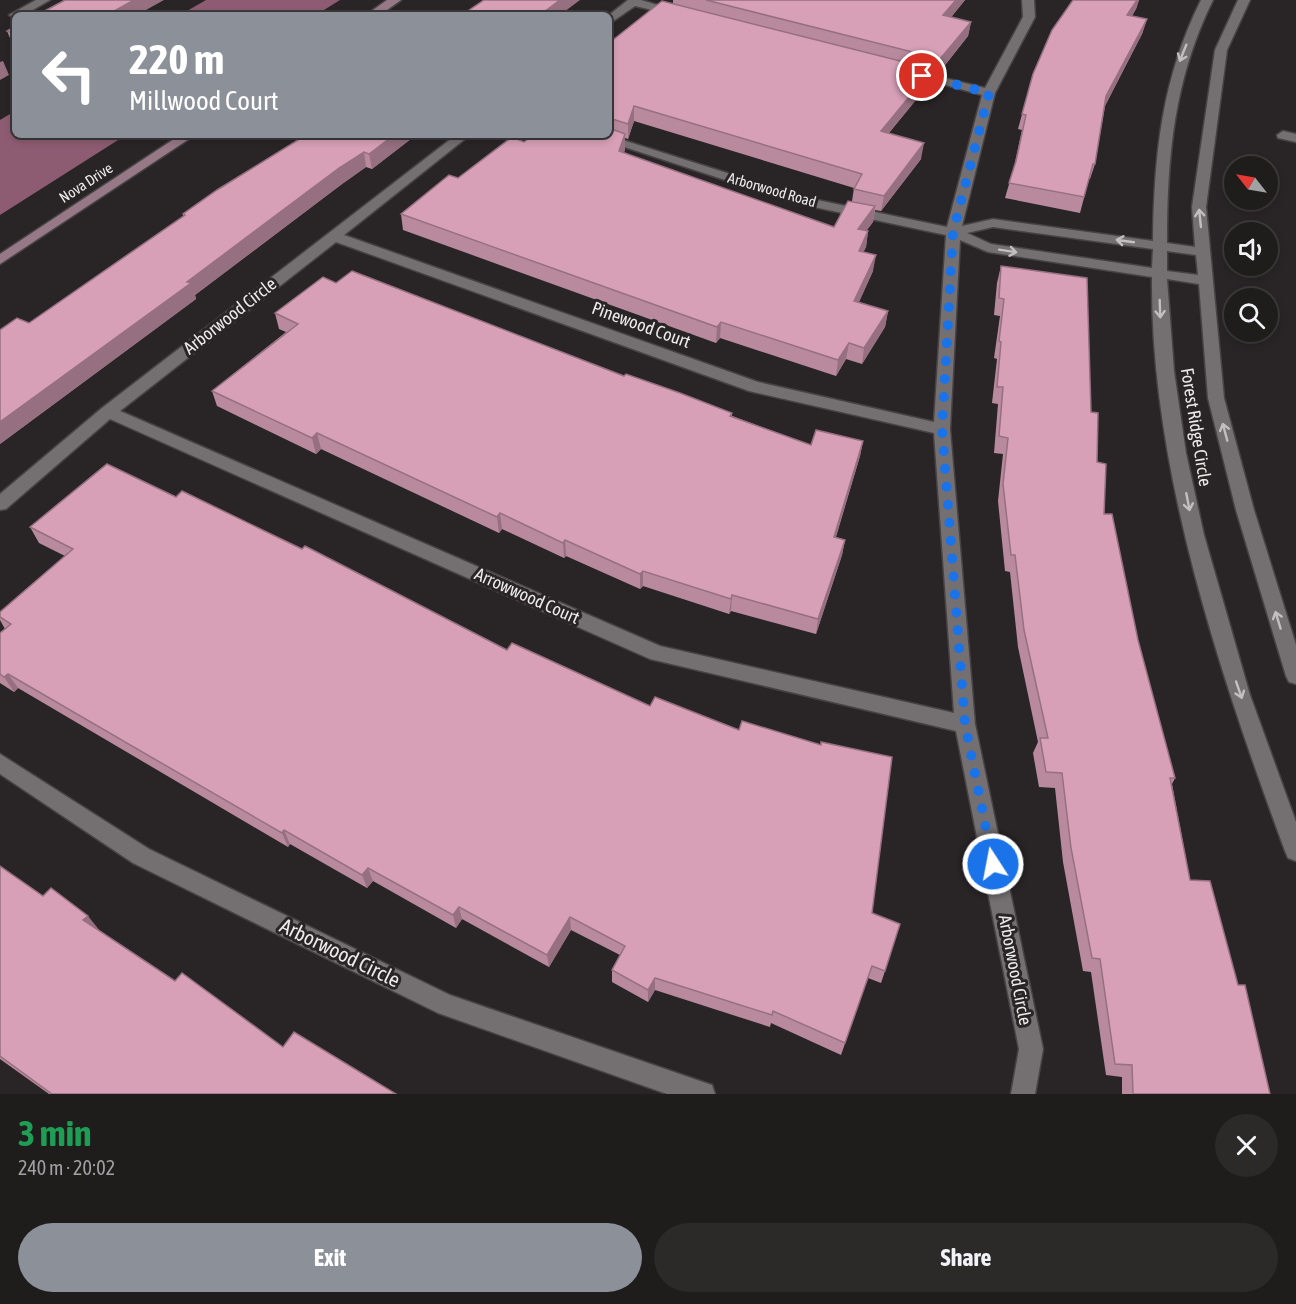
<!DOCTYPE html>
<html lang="en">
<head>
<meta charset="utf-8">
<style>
  body { margin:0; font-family:"Asap Condensed",sans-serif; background:#2c2929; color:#f1f3f6; height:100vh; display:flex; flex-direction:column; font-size:22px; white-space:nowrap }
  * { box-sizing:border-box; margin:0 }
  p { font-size:20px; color:#a1a1a3 }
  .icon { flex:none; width:33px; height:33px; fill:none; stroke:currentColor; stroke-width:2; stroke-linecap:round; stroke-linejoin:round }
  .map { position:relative; height:1094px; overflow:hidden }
  .side { display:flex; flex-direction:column; background:#1f1c1c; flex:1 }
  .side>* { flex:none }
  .top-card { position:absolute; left:12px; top:12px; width:600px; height:126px; border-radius:9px; box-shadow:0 3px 9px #0003,0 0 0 2px #3c3a3b; background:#8c9099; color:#fff; overflow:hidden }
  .needle { width:39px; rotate:301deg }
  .buttons { position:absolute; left:1224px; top:156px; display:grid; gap:12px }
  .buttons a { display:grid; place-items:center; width:54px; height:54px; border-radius:50%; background:#1f1c1c; box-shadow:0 3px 9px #0003,0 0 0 2px #3c3a3b; font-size:30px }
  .pin { position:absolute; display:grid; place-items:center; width:51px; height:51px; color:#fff; margin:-26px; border:3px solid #fff; border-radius:50%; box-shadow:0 2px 6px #0007 }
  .me { position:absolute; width:66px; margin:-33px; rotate:349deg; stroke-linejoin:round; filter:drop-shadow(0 0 4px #0008) }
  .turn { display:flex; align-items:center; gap:21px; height:126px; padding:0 18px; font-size:27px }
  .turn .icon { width:78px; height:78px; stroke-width:2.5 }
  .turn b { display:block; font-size:42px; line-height:51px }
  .round { display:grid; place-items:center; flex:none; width:63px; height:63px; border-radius:32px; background:#2c2929 }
  .overview { display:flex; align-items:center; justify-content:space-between; height:102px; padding:0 18px }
  h1 { font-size:36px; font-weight:700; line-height:45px; color:#1e9e55 }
  .button { display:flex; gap:12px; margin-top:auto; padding:12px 18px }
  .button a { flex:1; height:69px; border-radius:36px; background:#8c9099; color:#fff; font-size:24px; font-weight:700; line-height:69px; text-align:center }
  .button a+a { background:#2c2929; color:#f1f3f6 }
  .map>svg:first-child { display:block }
  .water { fill:#8e5c72 }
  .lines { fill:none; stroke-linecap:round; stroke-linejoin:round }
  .street-casing { stroke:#474344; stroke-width:3 }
  .secondary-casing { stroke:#474344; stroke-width:3 }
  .street { fill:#746f71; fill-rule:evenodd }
  .secondary { fill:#977886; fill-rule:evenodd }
  .wall { fill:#b98a9d; fill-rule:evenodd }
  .shaded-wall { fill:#967080 }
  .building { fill:#d7a0b7; stroke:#967080; stroke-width:1.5 }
  .oneway { stroke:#c3bfc0 }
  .route { stroke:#1a73e8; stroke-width:10; stroke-dasharray:0 18 }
  .labels { text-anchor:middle; stroke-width:6; stroke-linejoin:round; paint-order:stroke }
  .far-street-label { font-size:15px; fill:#edeaeb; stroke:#292526 }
  .street-label { font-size:18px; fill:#edeaeb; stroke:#292526 }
  .near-street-label { font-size:21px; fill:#edeaeb; stroke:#292526 }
</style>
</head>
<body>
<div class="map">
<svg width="1296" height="1094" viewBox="0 0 1296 1094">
  <rect width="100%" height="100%" fill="#292526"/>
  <!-- water -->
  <g class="water">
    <path d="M206,0h134l-24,15h-136z"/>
    <path d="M15,111v24h111l-126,80v-95z"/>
  </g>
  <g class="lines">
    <!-- street casing -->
    <g class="street-casing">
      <g id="street">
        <path d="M36,0h14l-26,15h-9v3l-6,-3z"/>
        <path d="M628,0h13l43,13 -6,3 -43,-10 -26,18v-9z"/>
        <path d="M1022,0h12l1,17 -40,76 -33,133 31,-7 160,22c1,-87 9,-163 48,-241h12c-39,79 -46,156 -46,243l28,4 -3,-40 23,-157 23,-50h12l-23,50 -21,157 18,191 30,112 42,135v39l-7,-2 -3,-6 -50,-166 -28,-112 -9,-114 -32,-5 7,92 12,82 18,82 46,160 46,127v39l-8,-3 -3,-7c-65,-177 -135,-383 -133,-574l-164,-25 -28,-12 -10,189 25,295 68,325 -8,45h-24l8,-45 -63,-318 -306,-72 -540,-240 -104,90 -6,1v-16l102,-86 354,-273h14l-126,100 414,147 176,40 12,-187 -151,-32 -207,-68h19l196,62 144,30 35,-132 -80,-22 6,-4 77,19 38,-71zM993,227l160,22 -1,19 -161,-24 -24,-11zM336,242l413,149 185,42 20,280 -294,-67 -540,-235zM1167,251l29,4 2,20 -31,-4z"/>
        <path d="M1283,131l13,3v8l-18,-4 -1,-3z"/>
        <path d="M0,754l149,95 301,146 253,87 9,3 3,9h-48l-229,-81 -305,-150 -133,-89z"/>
      </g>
    </g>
    <!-- secondary casing -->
    <g class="secondary-casing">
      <g id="secondary">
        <path d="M387,0h14l-21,15h-14z"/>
        <path d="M180,135h15l-195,129v-10z"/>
      </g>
    </g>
    <!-- street -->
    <use href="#street" class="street"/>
    <!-- secondary -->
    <use href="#secondary" class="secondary"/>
  </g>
  <!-- wall -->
  <g class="wall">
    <path d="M673,0h292l-14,17 20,5 -3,14 -30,38 -6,-2 -3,12 -40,49 32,26 -40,52 -6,-1 -2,12 -7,9h2l-2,16 -3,5 10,19 -14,31 29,9 -3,16 -23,37 -16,-5 -10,17 -116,-38 -4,5 -313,-113 -2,-16 57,-36 66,-36 85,-7v-92l64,-39zM634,121l220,67 -2,13 -18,26 -210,-74 1,-4v-11l3,1z"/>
    <path d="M1073,0h66l-3,9 -4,7 15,3 -5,15 -37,72 -10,58 -5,15h-1l-9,34 -75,-15 9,-31 8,-37 -4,-1 15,-55z"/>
    <path d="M15,26v20l-2,-1 -6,-14z"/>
    <path d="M416,135l-44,34 -6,-2 -24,17 -147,111 1,4 -196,145v-114l29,-7 154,-106v-3l34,-24z"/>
    <path d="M1001,266l90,146 13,102 71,264 -3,6 18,96 48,105 32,109h-148v-17l-16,-2 -15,-103 -8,-1 -20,-109 -8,-74 -16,-1 -6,-34 5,-11 -20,-95 -8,-75 -5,-1 -7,-70 5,-47 -9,-1 4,-49 -6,-1 5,-44 -3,-1 6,-42 -6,-1 3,-32z"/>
    <path d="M336,283l288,93 108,37v3l79,29 52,-4 -3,15 -24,81 9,3 -3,15 -26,79 -85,-23 -2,3 -86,-28 -3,3 -74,-33 -2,2 -62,-29 -3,4 -178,-84 -5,5 -99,-48 -5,-15 74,-59 -7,-3 -4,-16z"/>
    <path d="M30,527l842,386 13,58 -4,12 -13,-5 -27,77 -70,-32 -1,4 -115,-37 -7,12 -36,-20v-12l8,-15 -49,-25 -22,37 -87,-48 -6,9 -83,-47 -6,7 -77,-44 -2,3 -270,-159 -4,4 -14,-9v-50l5,-4 -5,-9v-8l65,-56 -26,-13z"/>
    <path d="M0,866l43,30 57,35 75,50 108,66 113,47h-347l-49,-35z"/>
  </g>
  <!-- shaded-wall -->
  <g class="shaded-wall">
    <path d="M134,0h30l-27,15h-30z"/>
    <path d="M560,0h20l-20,15h-20z"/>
    <path d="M956,0h9l-24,30 2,-15z"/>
    <path d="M1137,0h2l-3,9 -13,21 4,-15z"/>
    <path d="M1147,19l-5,15 -40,77 4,-15z"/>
    <path d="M971,22l-3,14 -30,38 2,-15z"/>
    <path d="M3,61l6,14 -9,5v-18z"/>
    <path d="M932,69l-3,15 -51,62 3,-15z"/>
    <path d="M634,106v15l-6,18v-15z"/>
    <path d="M625,134v15l-6,18v-16z"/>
    <path d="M394,135h22l-44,34 -3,-15z"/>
    <path d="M924,143l-3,16 -40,52 3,-15z"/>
    <path d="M364,152l2,15 -24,17 -147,111 1,4 -196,145v-22l339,-254z"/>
    <path d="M875,206l-2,16 -17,23 2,-16z"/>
    <path d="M868,231l-2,16 -10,20 3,-16z"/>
    <path d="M876,255l-3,16 -21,46 2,-16z"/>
    <path d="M888,311l-3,16 -23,37 2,-16z"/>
    <path d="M721,322l-1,16 -4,5 1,-16z"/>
    <path d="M849,343l-3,16 -10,17 2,-16z"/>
    <path d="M317,433l4,16 -5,5 -4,-16z"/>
    <path d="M863,441l-3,15 -29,96 3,-15z"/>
    <path d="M500,513l2,16 -3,4 -2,-16z"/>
    <path d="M565,540l1,16 -2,2 -1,-15z"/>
    <path d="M845,540l-3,15 -26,79 2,-15z"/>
    <path d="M643,571v15l-3,3v-15z"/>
    <path d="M732,595l-1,16 -2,3 2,-15z"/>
    <path d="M8,674l10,14 -4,4 -10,-15z"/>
    <path d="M284,830l6,14 -2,3 -6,-14z"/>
    <path d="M368,868l5,13 -6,7 -5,-13z"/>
    <path d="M459,907l3,12 -6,9 -3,-13z"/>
    <path d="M88,916l12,15 -17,-11z"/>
    <path d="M570,917l1,13 -22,37 -2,-12z"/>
    <path d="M655,978v12l-7,12v-12z"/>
  </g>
  <!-- building -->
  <g class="building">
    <path d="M65,0h69l-27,15h-70z"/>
    <path d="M484,0h76l-20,15h-78z"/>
    <path d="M706,0h250l-13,15 28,7 -31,37z"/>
    <path d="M1073,0h64l-10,15 20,4 -41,77 -11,68h-2l-9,33 -75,-14 7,-22 10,-46 -4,-1 11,-40 19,-44z"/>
    <path d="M662,1l270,68 -51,62 43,12 -40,53 -30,-7 8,-15 -228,-68 -6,18 -19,-6v-75z"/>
    <path d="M15,26v8l-8,-3z"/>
    <path d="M609,128l16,6 -6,17 215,76 14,-26 27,5 -17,23 10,2 -9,20 17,4 -22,46 34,10 -24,37 -15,-5 -11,17 -117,-38 -4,5 -316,-113 48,-39 9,3 54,-41 12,5 9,-7h76z"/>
    <path d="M306,135h88l-25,19 -5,-2 -25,16 -152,114 4,1 -191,139v-92l17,-12 12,5 156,-108 -2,-1 34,-24z"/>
    <path d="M1001,266l86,12 4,134 7,1 -1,49 9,2 -2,50h8l26,126 37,138h-5l20,102 20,1 28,104h7l25,109h-137l-1,-29 -17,-1 -15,-105 -8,-1 -21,-110 -9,-75 -16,-1 -6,-34h8l-24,-108 -9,-75h-4l-8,-71 5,-46 -9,-2 4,-49h-6l4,-45 -2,-1 5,-42 -5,-1z"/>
    <path d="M352,271l272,105 2,-2 54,19 52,20 -2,3 81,29 5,-15 47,11 -29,96 11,3 -27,79 -86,-24 -1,4 -88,-28 -3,3 -75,-34 -2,3 -63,-30 -3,4 -180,-84 -5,5 -100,-47 86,-67 -23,-11 48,-36 13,6z"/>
    <path d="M107,464l69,33 6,-6 120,58 3,-3 202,104 5,-7 138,63 5,-9 84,33 3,-9 79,24v-3l71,15 -20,156 28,11 -15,47 -13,-5 -27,77 -72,-32 -1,4 -117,-37 -7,12 -36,-20 13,-24 -55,-29 -23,38 -88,-48 -6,8 -85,-47 -6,7 -78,-45 -2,3 -274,-159 -4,3 -4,-3v-41l11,-9 -11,-7v-5l73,-63 -43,-22z"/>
    <path d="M0,866l43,30 8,-8 37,28 -5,4 92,61 7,-8 101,74 11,-15 102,62h-344l-52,-38z"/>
  </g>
  <!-- one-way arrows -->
  <defs><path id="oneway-shaft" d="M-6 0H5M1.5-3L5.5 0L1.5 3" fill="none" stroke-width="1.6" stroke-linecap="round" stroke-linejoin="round" transform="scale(1.5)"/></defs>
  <g class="oneway">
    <use href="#oneway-shaft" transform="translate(1183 53) rotate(112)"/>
    <use href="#oneway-shaft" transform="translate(1200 218) rotate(-96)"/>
    <use href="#oneway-shaft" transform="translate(1125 241) rotate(-172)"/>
    <use href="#oneway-shaft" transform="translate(1008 251) rotate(9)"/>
    <use href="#oneway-shaft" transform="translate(1160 309) rotate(88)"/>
    <use href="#oneway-shaft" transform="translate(1225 432) rotate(-105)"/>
    <use href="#oneway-shaft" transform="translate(1188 502) rotate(79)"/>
    <use href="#oneway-shaft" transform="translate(1278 620) rotate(-107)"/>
    <use href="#oneway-shaft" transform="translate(1239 690) rotate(71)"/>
  </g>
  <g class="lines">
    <!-- route -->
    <path class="route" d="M922,76l67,17 -36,139 -11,197 23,295 28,140"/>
  </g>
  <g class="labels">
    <!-- far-street labels -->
    <g class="far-street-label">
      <text transform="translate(86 183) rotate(-33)" y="5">Nova Drive</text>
      <text transform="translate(772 190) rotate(16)" y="5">Arborwood Road</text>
    </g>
    <!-- street labels -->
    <g class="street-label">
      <text transform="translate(230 316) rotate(-38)" y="6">Arborwood Circle</text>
      <text transform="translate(641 325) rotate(20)" y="6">Pinewood Court</text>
      <text transform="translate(1196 427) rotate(81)" y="6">Forest Ridge Circle</text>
      <text transform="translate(527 596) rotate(24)" y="6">Arrowwood Court</text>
      <text transform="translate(1015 970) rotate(79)" y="6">Arborwood Circle</text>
    </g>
    <!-- near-street labels -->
    <g class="near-street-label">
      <text transform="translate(340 953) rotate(26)" y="7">Arborwood Circle</text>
    </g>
  </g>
</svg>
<div class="buttons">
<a><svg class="needle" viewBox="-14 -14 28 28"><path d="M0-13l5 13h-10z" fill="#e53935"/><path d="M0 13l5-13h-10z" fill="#a1a1a3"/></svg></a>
<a><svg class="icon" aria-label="sound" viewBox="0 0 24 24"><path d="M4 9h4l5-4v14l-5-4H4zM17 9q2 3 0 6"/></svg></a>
<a><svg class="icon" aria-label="search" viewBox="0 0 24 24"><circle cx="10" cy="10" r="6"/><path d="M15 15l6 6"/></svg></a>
</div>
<div class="pin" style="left:922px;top:76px;background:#d93025"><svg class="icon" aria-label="arrive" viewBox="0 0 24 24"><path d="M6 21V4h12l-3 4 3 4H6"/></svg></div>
<svg class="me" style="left:993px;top:864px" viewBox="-20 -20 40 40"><circle r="17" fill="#1a73e8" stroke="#fff" stroke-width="3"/><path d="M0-11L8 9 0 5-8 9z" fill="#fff"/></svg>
<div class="top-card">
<div class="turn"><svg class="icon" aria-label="left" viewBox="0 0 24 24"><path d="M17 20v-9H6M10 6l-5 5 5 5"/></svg><div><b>220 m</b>Millwood Court</div></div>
</div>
</div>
<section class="side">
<div class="overview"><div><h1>3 min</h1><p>240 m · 20:02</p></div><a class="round"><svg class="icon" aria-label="close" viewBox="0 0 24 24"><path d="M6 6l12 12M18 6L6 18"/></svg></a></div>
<div class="button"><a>Exit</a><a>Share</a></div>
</section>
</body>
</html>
